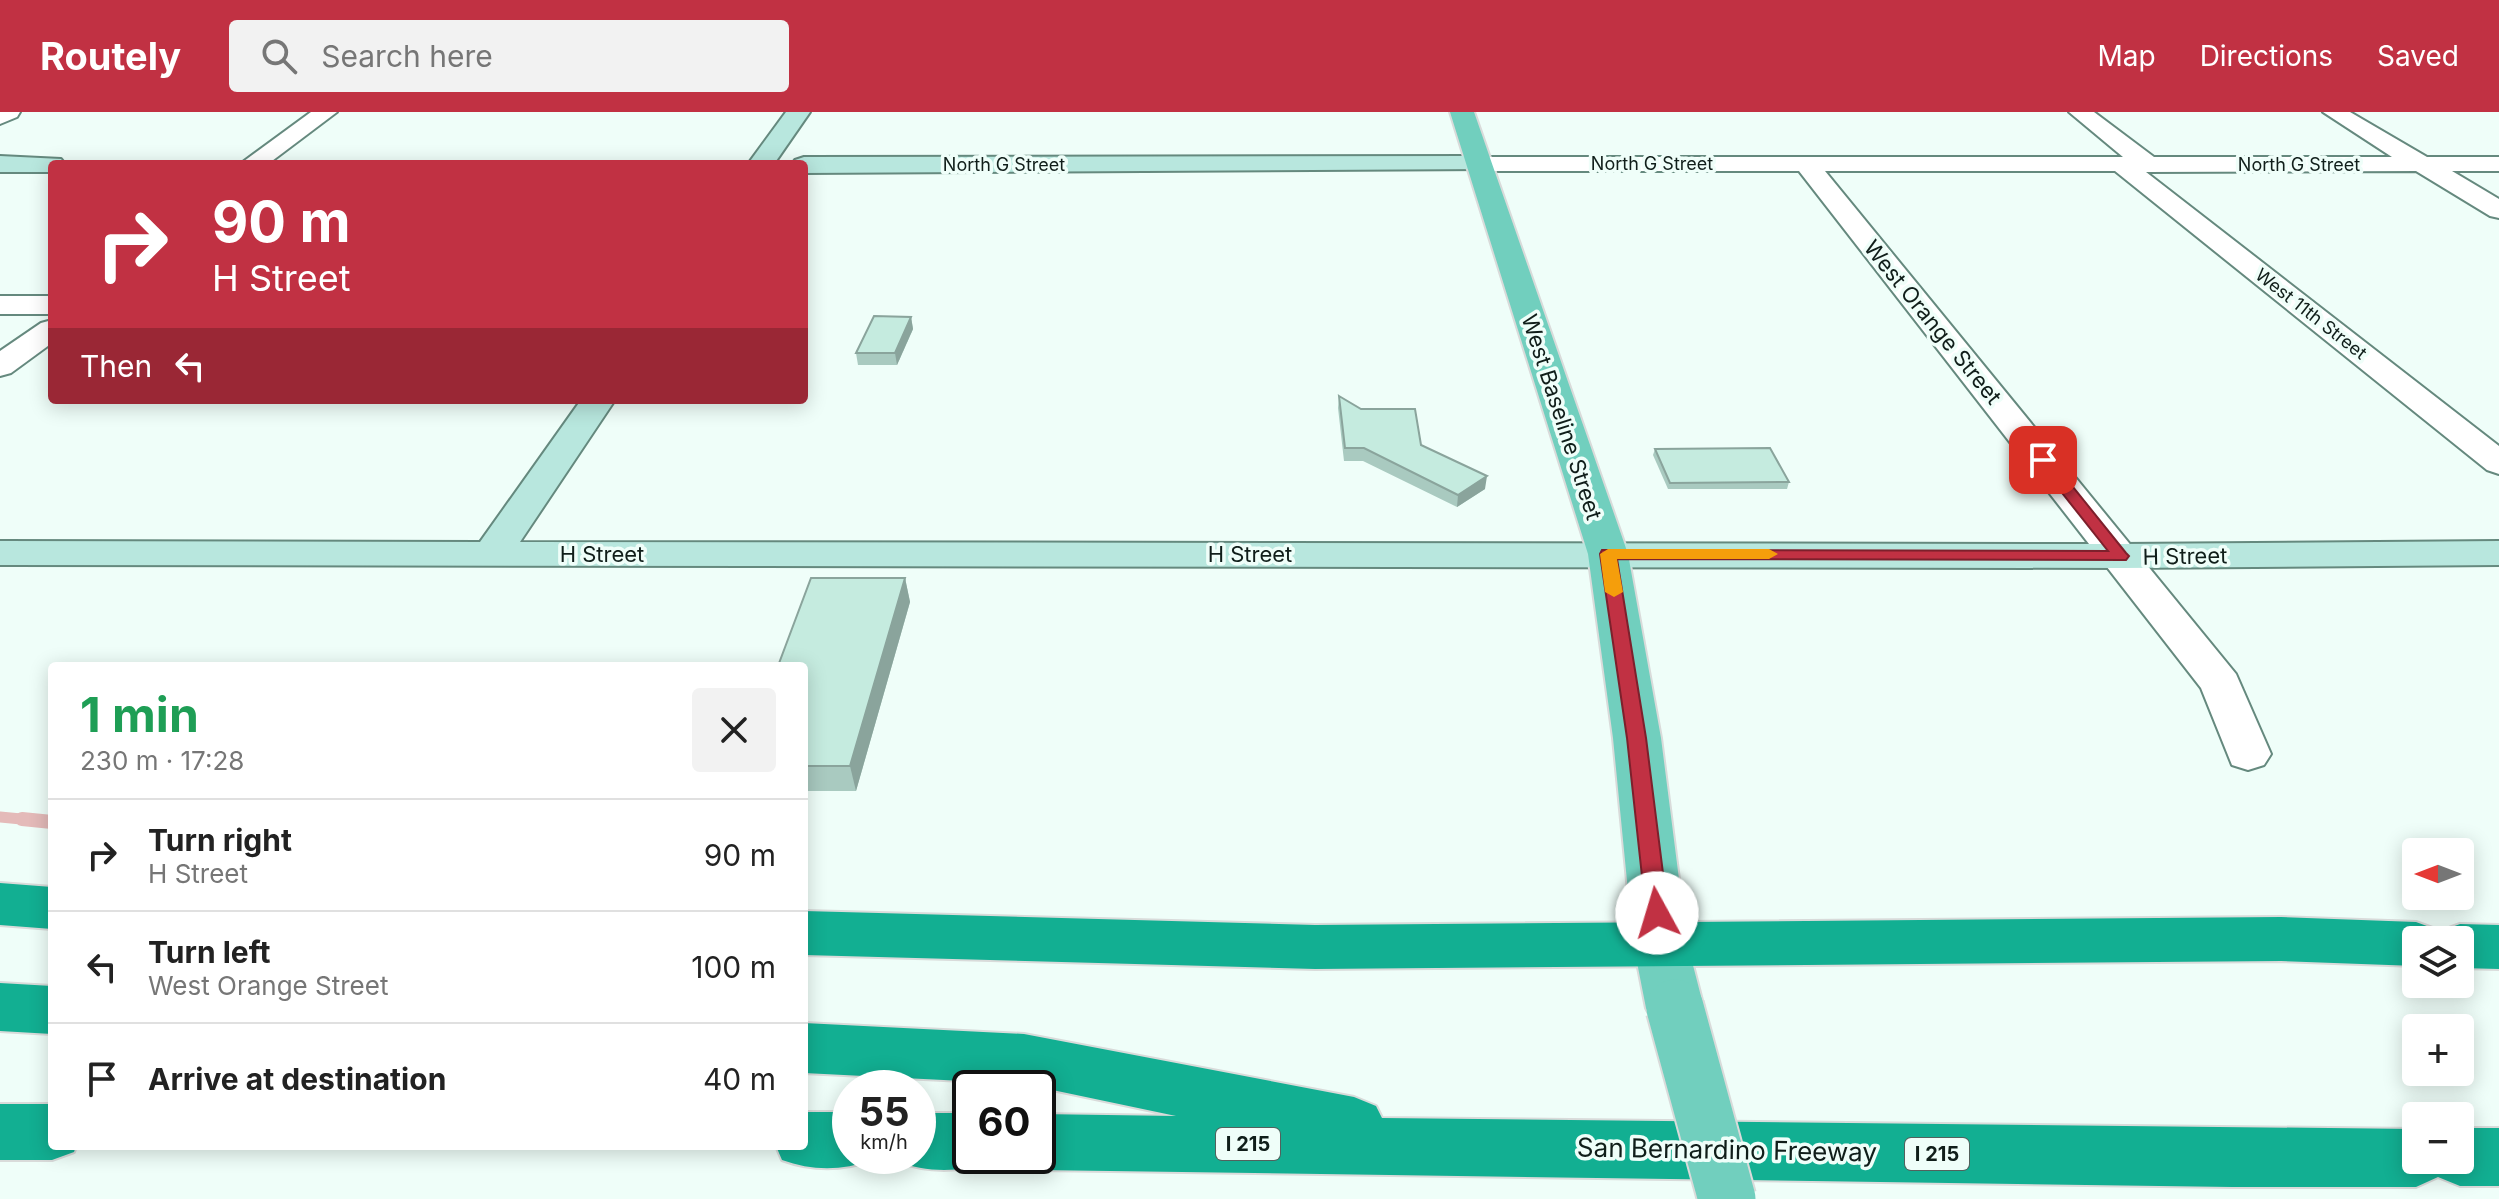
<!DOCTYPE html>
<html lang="en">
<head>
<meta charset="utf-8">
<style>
  body { margin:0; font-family:Inter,sans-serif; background:#f2f2f2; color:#222; height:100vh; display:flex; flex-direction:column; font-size:30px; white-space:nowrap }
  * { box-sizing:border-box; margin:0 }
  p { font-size:26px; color:#767676 }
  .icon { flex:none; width:44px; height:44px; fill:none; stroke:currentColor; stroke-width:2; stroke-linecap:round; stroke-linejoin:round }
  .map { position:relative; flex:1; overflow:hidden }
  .panel { position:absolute; left:48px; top:550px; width:760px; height:488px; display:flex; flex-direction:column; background:#fff; border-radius:8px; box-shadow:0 4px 20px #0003 }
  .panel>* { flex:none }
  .guide { position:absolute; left:48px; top:48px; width:760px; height:244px; border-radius:8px; box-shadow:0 4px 20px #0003; background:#c13143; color:#fff; overflow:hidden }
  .needle { width:52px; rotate:270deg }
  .controls { position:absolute; left:2402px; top:726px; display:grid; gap:16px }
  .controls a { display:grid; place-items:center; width:72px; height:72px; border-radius:8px; background:#fff; box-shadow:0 4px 20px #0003; font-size:40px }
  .speed { position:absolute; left:832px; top:958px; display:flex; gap:16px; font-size:40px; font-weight:700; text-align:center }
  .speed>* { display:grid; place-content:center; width:104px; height:104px; border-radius:50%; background:#fff; box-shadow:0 4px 20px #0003; line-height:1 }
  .speed small { font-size:20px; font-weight:400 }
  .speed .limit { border:4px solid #111; border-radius:12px; background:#fff; color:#111 }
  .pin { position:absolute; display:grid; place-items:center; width:68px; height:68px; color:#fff; margin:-34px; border-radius:16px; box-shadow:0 4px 12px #0006 }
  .me { position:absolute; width:88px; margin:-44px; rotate:354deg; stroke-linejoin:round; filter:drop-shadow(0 0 6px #0008) }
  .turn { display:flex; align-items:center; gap:28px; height:168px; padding:0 32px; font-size:36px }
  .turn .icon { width:104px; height:104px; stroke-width:2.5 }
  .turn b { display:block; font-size:56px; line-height:68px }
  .then { display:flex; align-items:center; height:76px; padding:0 32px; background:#0003; gap:16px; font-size:30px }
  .round { display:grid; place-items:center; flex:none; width:84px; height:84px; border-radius:8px; background:#f2f2f2 }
  .overview { display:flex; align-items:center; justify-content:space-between; height:136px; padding:0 32px }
  h1 { font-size:48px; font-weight:700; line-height:60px; color:#1e9e55 }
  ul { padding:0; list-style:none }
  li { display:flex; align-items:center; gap:24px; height:112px; padding:0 32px; border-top:2px solid #e0e0e0 }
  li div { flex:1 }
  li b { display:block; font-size:30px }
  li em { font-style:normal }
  header { display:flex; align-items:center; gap:48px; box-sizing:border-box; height:112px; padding:0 40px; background:#c13143; color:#fff }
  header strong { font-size:38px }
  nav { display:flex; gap:44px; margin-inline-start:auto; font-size:28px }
  .search { width:560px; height:72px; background:#f2f2f2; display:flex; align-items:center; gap:20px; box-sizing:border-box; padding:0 28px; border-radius:8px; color:#767676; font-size:30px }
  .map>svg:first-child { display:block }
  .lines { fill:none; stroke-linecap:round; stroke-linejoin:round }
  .stream-far1 { stroke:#e4bab9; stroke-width:11 }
  .stream { stroke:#e4bab9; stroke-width:14 }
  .street-casing { stroke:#65897e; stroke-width:4 }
  .secondary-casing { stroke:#65897e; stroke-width:4 }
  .primary-casing { stroke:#d9dbda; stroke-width:4 }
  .highway-casing { stroke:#d9dbda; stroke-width:4 }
  .street { fill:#fff; fill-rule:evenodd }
  .secondary { fill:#b8e7de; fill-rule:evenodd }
  .primary { fill:#71cfbe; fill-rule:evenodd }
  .highway { fill:#12af92; fill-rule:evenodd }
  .primary-bridge-casing { stroke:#d9dbda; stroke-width:61; stroke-linecap:butt }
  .primary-bridge { stroke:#71cfbe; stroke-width:57 }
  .wall { fill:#a9cac0 }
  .shaded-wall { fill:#8aa49c }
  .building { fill:#c5ebdf; stroke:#8aa49c; stroke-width:2 }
  .route { fill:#c13143; stroke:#7d202c; stroke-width:2 }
  .slow { fill:#f59e0b }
  .labels { text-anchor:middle; stroke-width:7; stroke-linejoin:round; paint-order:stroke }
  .far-street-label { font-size:18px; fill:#101e1a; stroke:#effef9 }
  .shield { fill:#effef9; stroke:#53615d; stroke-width:2 }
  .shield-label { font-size:20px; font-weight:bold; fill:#101e1a }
  .street-label { font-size:22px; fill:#101e1a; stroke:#effef9 }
  .near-street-label { font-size:26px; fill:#101e1a; stroke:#effef9 }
</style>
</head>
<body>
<header>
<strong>Routely</strong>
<div class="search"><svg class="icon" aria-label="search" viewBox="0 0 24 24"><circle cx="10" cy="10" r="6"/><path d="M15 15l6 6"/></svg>Search here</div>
<nav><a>Map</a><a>Directions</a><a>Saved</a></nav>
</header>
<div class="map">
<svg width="2499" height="1087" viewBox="0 0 2499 1087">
  <rect width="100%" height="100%" fill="#effef9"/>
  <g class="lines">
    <!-- stream-far1 -->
    <path class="stream-far1" d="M0,705l42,4"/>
    <!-- stream -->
    <path class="stream" d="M22,707l30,3"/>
    <!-- street casing -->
    <g class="street-casing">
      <g id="street">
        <path d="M0,0h20l-3,5 -17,7z"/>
        <path d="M311,0h26l-69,52h-28z"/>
        <path d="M2069,0h25l60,45h238l-69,-45h27l77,45h72v14h-47l47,28v19l-9,-2 -74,-45 -270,1 353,274v28l-12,-4 -372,-299h-290l411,503 35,80 -7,11 -16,5 -16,-5 -31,-77 -402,-517h-320l-9,-2 -3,-5 3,-5 9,-2h644z"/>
        <rect x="0" y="184" width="52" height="18"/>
        <path d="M52,208v23l-41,30 -11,3v-25l41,-28z"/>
      </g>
    </g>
    <!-- secondary casing -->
    <g class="secondary-casing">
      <g id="secondary">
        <path d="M786,0h24l-36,52h-26z"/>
        <path d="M0,44l61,3 4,5h-13v8h-52z"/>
        <path d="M1479,44l9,3 4,5 -4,5 -684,4v-9h-12l3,-4 9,-3z"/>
        <path d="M581,288h34l-95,142 1601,2 378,-3v24l-378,3 -2121,-3v-24l480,1z"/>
      </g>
    </g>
    <!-- primary casing -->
    <g class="primary-casing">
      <path id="primary" d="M1450,0h24l154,442 33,184 26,204 17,66 -9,17 -20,7 -20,-7 -9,-17 -13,-66 -20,-204 -25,-184z"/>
    </g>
    <!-- highway casing -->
    <g class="highway-casing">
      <g id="highway">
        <path d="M0,771l52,4v42l-52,-4z"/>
        <path d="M804,799l511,14 966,-8 135,5 19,7 3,6 3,-4 19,-7 39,1v44l-39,-1v-28h-44v26l-135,-5 -966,8 -511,-14z"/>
        <path d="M0,871l52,3v48l-52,-3z"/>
        <path d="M804,911l220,11 330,63 22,9 6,12 1034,11v31h44v-32h39v58h-39l-22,-9 -22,10h-184l-1194,-17 -22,-8 -3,-6h25v-42l138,2 -152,-32 -220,-11z"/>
        <path d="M0,992h52v42h24l-2,6 -22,8h-52z"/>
        <path d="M804,1000h46v44h24l-2,4c-30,11 -60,11 -90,0l-6,-14h28z"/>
        <path d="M918,1001h52v43h24l-2,5c-31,12 -65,12 -96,0l-2,-5h24z"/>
      </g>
    </g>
    <!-- street -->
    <use href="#street" class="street"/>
    <!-- secondary -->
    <use href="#secondary" class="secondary"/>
    <!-- primary -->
    <use href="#primary" class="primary"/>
    <!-- highway -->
    <use href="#highway" class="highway"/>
    <!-- primary-bridge casing -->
    <g class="primary-bridge-casing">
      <path id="primary-bridge" d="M1675,896l52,191"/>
    </g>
    <!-- primary-bridge -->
    <use href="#primary-bridge" class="primary-bridge"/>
  </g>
  <!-- wall -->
  <g class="wall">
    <path d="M911,205l2,12 -16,36h-39l-2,-12z"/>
    <path d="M1339,284l82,49 64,44 -28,18 -94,-46h-19l-6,-53z"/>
    <path d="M1655,337l134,33 -2,7h-119l-15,-34z"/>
    <path d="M905,466l5,24 -54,189h-52v-125z"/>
  </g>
  <!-- shaded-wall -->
  <g class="shaded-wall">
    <path d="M911,205l2,12 -16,36 -2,-12z"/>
    <path d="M1487,364l-2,13 -28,18 1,-12z"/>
    <path d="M905,466l5,24 -54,189 -6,-25z"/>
  </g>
  <!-- building -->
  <g class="building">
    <path d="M874,204l37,1 -16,36h-39z"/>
    <path d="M1339,284l22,13h54l6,36 66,31 -29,19 -94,-47h-19z"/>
    <path d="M1770,336l19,34 -119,1 -15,-34z"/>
    <path d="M811,466h94l-55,188h-46v-100h-26z"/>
  </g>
  <!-- route -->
  <path class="route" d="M2043,343l6,2 77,96 3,3 -3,4 -509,-1 29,179 22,175 -4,6 -7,2 -8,-2 -3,-6 -19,-175 -27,-184 2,-4 506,1 -72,-91z"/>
  <!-- slow -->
  <path class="slow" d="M1608,437h161l9,5 -9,5h-152l6,33 -9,5 -9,-5 -5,-38z"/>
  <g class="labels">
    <!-- far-street labels -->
    <g class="far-street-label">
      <text x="1652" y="58">North G Street</text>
      <text x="1004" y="59">North G Street</text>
      <text x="2299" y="59">North G Street</text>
      <text transform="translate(2311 202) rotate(38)" y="6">West 11th Street</text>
    </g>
    <!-- shield labels -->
    <g class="shield">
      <rect x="1216" y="1016" width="64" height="32" rx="6"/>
      <rect x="1905" y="1026" width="64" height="32" rx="6"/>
    </g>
    <g class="shield-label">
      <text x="1248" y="1039">I 215</text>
      <text x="1937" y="1049">I 215</text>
    </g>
    <!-- street labels -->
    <g class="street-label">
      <text transform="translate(1933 210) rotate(51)" y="8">West Orange Street</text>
      <text transform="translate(1562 305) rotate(72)" y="8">West Baseline Street</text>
      <text x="602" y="450">H Street</text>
      <text x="1250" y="450">H Street</text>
      <text transform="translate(2185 444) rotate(-1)" y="8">H Street</text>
    </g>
    <!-- near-street labels -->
    <g class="near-street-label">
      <text transform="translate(1727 1038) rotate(1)" y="9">San Bernardino Freeway</text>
    </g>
  </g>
</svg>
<div class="controls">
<a><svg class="needle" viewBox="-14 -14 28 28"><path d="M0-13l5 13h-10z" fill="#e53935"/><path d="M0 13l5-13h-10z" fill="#767676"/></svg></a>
<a><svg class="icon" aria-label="layers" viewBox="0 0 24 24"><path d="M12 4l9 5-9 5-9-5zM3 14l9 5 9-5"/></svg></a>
<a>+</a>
<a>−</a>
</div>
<div class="speed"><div>55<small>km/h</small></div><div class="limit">60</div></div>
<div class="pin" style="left:2043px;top:348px;background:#d93025"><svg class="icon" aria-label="arrive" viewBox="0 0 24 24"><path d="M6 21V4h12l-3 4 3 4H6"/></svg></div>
<svg class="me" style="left:1657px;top:801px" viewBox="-20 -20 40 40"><circle r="19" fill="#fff"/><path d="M0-13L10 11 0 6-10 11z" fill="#c13143"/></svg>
<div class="guide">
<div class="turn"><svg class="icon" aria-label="right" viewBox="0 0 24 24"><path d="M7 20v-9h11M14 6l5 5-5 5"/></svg><div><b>90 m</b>H Street</div></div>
<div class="then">Then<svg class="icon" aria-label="left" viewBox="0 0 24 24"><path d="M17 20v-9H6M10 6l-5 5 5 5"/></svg></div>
</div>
<section class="panel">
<div class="overview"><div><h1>1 min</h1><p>230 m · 17:28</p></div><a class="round"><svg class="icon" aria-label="close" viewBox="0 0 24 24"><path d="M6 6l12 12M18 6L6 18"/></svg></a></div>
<ul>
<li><svg class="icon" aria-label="right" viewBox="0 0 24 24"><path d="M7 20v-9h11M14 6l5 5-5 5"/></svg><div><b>Turn right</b><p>H Street</p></div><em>90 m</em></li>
<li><svg class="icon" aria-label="left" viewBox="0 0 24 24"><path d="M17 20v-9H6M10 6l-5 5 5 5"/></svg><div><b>Turn left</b><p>West Orange Street</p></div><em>100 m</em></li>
<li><svg class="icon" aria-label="arrive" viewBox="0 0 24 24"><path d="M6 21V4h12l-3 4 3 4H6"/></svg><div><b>Arrive at destination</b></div><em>40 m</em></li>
</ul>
</section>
</div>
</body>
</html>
